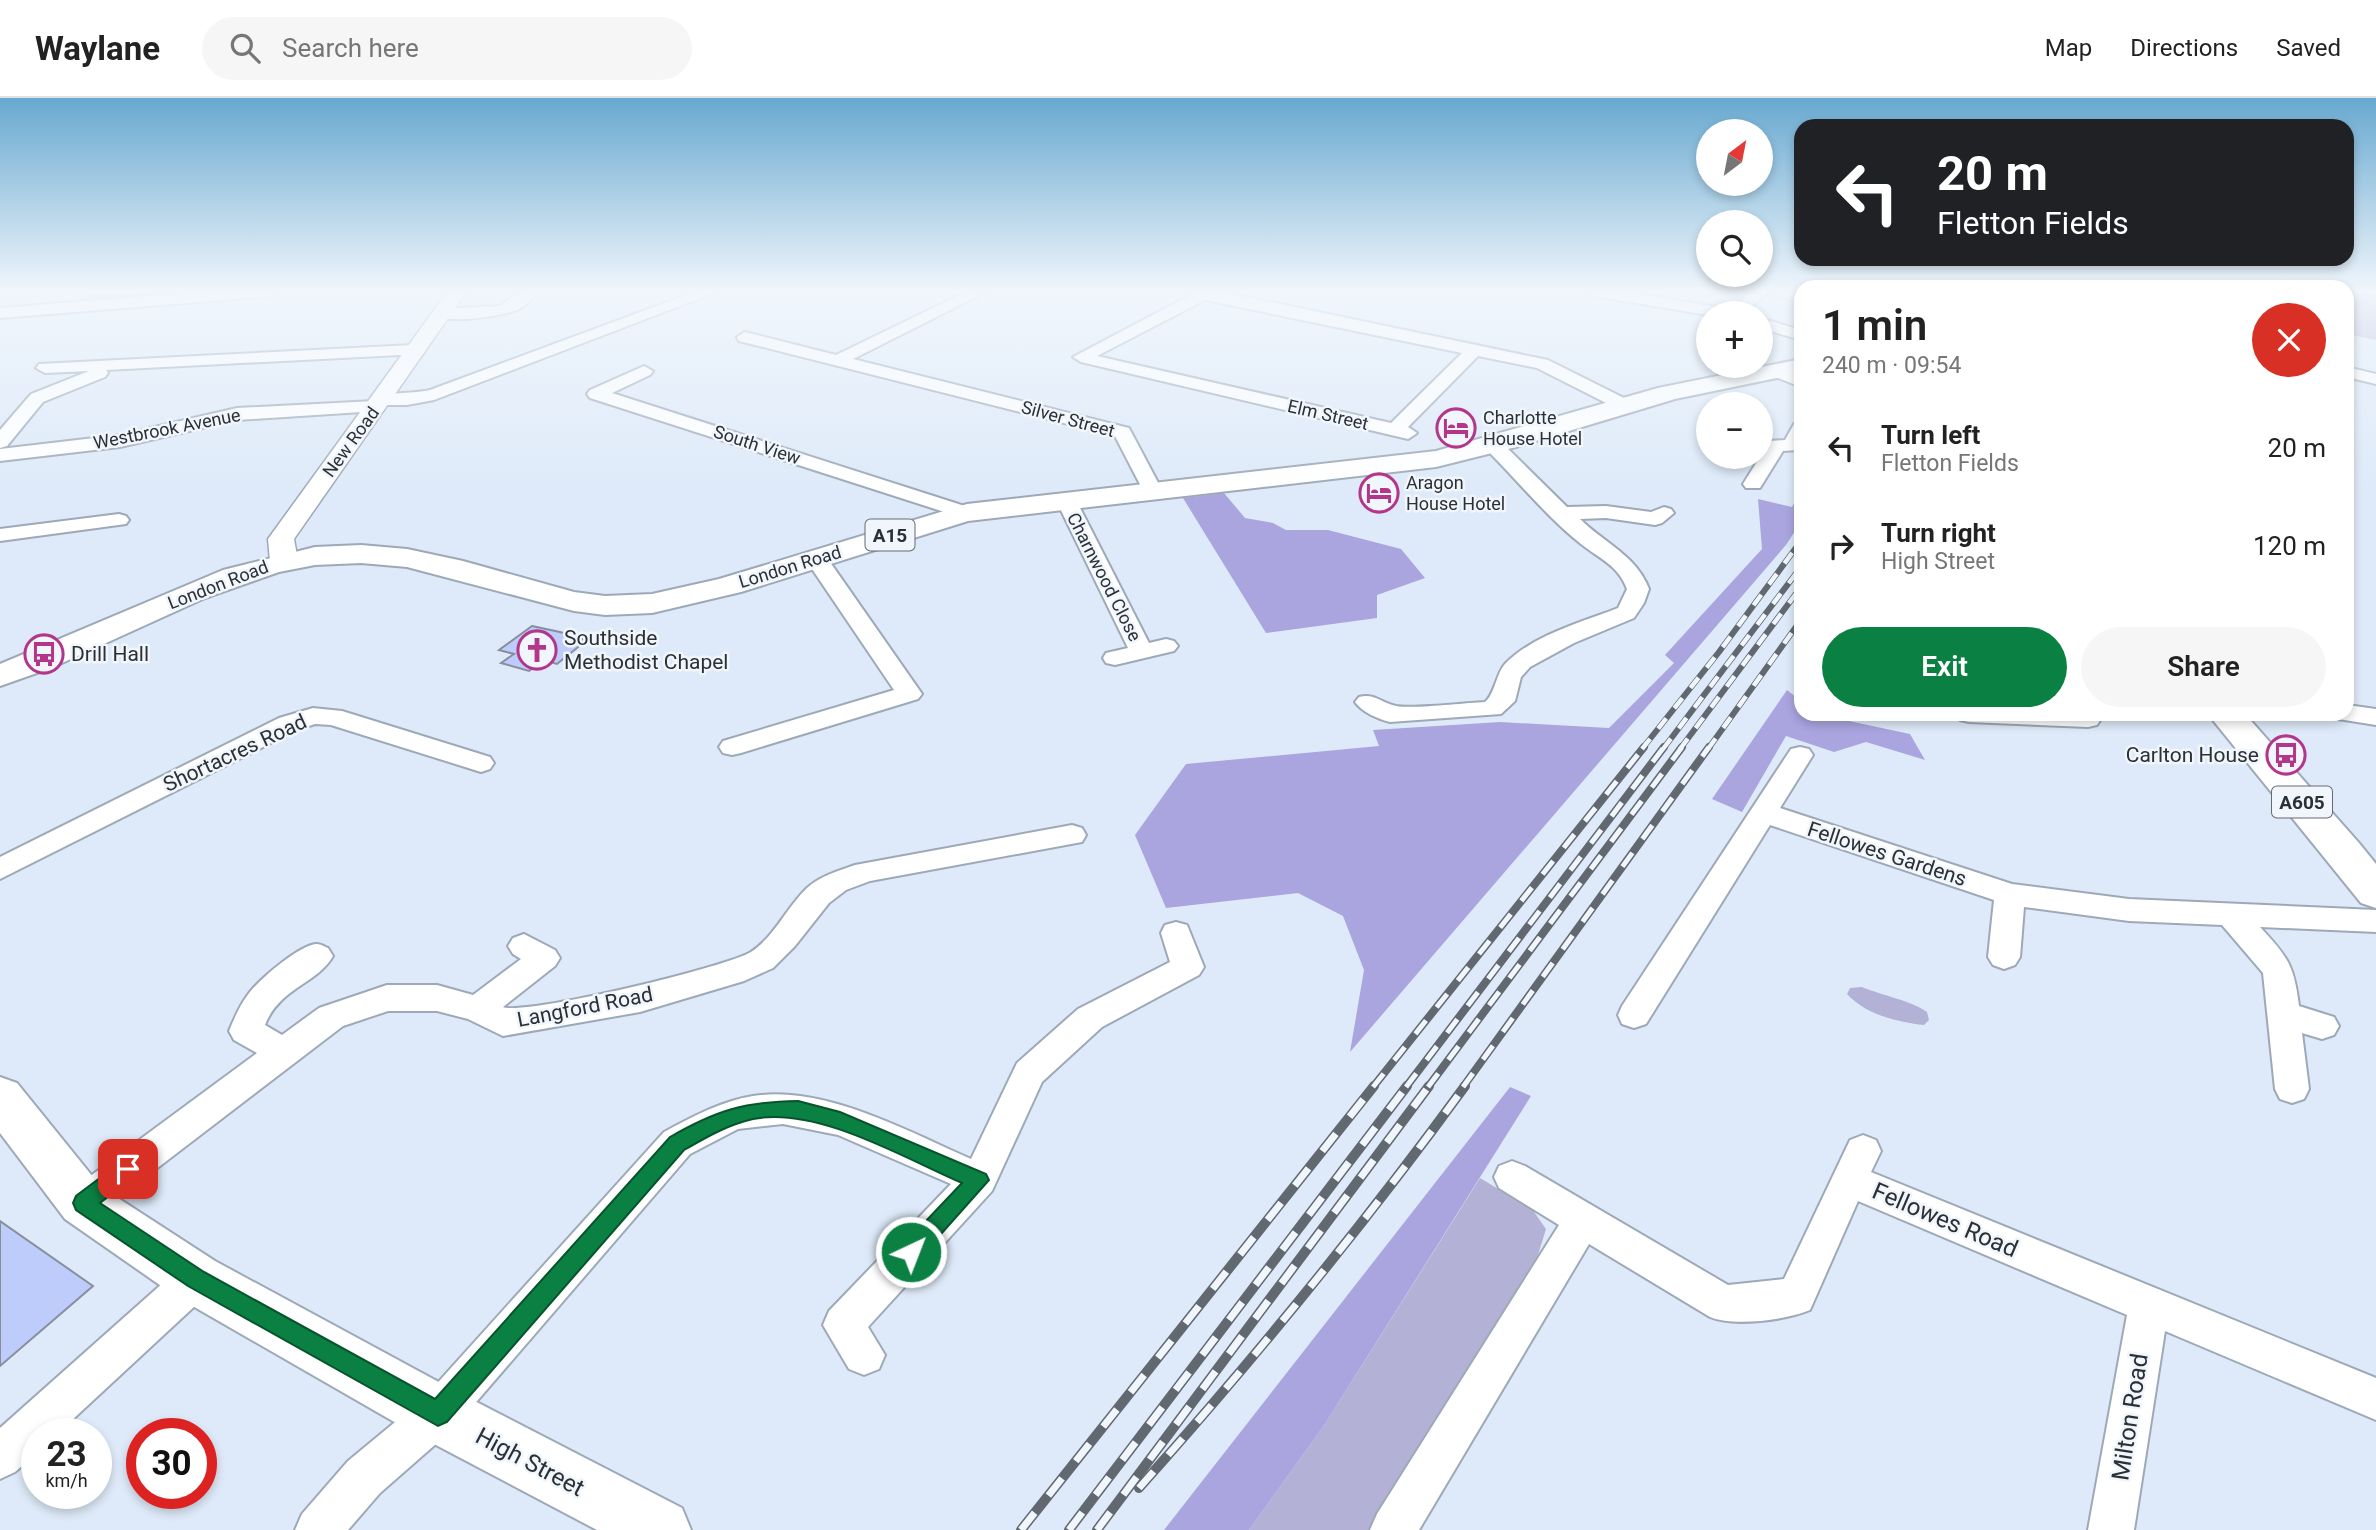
<!DOCTYPE html>
<html lang="en">
<head>
<meta charset="utf-8">
<style>
  body { margin:0; font-family:Roboto,sans-serif; background:#f6f6f6; color:#222; height:100vh; display:flex; flex-direction:column; font-size:26px; white-space:nowrap }
  * { box-sizing:border-box; margin:0 }
  p { font-size:23px; color:#767676 }
  .icon { flex:none; width:38px; height:38px; fill:none; stroke:currentColor; stroke-width:2; stroke-linecap:round; stroke-linejoin:round }
  .map { position:relative; flex:1; overflow:hidden }
  .panel { position:absolute; left:1794px; top:182px; width:560px; height:441px; display:flex; flex-direction:column; background:#fff; border-radius:21px; box-shadow:0 4px 10px #0003 }
  .panel>* { flex:none }
  .top-card { position:absolute; left:1794px; top:21px; width:560px; height:147px; border-radius:21px; box-shadow:0 4px 10px #0003; background:#202124; color:#fff; overflow:hidden }
  .needle { width:46px; rotate:32deg }
  .fabs { position:absolute; left:1696px; top:21px; display:grid; gap:14px }
  .fabs a { display:grid; place-items:center; width:77px; height:77px; border-radius:50%; background:#fff; box-shadow:0 4px 10px #0003; font-size:35px }
  .speed { position:absolute; left:21px; top:1320px; display:flex; gap:14px; font-size:35px; font-weight:700; text-align:center }
  .speed>* { display:grid; place-content:center; width:91px; height:91px; border-radius:50%; background:#fff; box-shadow:0 4px 10px #0003; line-height:1 }
  .speed small { font-size:18px; font-weight:400 }
  .speed .limit { border:10px solid #d22; background:#fff; color:#111 }
  .pin { position:absolute; display:grid; place-items:center; width:60px; height:60px; color:#fff; margin:-30px; border-radius:14px; box-shadow:0 4px 10px #0006 }
  .me { position:absolute; width:77px; margin:-38px; rotate:43deg; stroke-linejoin:round; filter:drop-shadow(0 0 5px #0008) }
  .turn { display:flex; align-items:center; gap:24px; height:147px; padding:0 28px; font-size:32px }
  .turn .icon { width:91px; height:91px; stroke-width:2.5 }
  .turn b { display:block; font-size:49px; line-height:60px }
  .round { display:grid; place-items:center; flex:none; width:74px; height:74px; border-radius:37px; background:#f6f6f6 }
  .headline { display:flex; align-items:center; justify-content:space-between; height:119px; padding:0 28px }
  h1 { font-size:42px; font-weight:600; line-height:52px }
  .cta { display:flex; gap:14px; margin-top:auto; padding:14px 28px }
  .cta a { flex:1; height:80px; border-radius:42px; background:#0b8043; color:#fff; font-size:28px; font-weight:600; line-height:80px; text-align:center }
  .cta a+a { background:#f6f6f6; color:#222 }
  ul { padding:0; list-style:none }
  li { display:flex; align-items:center; gap:21px; height:98px; padding:0 28px }
  li div { flex:1 }
  li b { display:block; font-size:26px }
  li em { font-style:normal }
  header { display:flex; align-items:center; gap:42px; box-sizing:border-box; height:98px; padding:0 35px; background:#fff; border-bottom:2px solid #e0e0e0 }
  header strong { font-size:33px }
  nav { display:flex; gap:38px; margin-inline-start:auto; font-size:24px }
  .search { width:490px; height:63px; background:#f6f6f6; display:flex; align-items:center; gap:18px; box-sizing:border-box; padding:0 24px; border-radius:38px; color:#767676; font-size:26px }
  .map>svg:first-child { display:block }
  .green { fill:#b4b1d7 }
  .forest { fill:#aaa5df }
  .building { fill:#bdccfa; stroke:#888e9d; stroke-width:2 }
  .lines { fill:none; stroke-linecap:round; stroke-linejoin:round }
  .minor-casing { stroke:#9ea9b7; stroke-width:4 }
  .tertiary-casing { stroke:#9ea9b7; stroke-width:3 }
  .primary-casing { stroke:#9ea9b7; stroke-width:4 }
  .minor { fill:#fff; fill-rule:evenodd }
  .tertiary { fill:#fff; fill-rule:evenodd }
  .primary { fill:#fff; fill-rule:evenodd }
  .rail-far2-casing { stroke:#616870; stroke-width:6 }
  .rail-far1-casing { stroke:#616870; stroke-width:8 }
  .rail-casing { stroke:#616870; stroke-width:10 }
  .rail-far2 { stroke:#f1f6fc; stroke-width:4.5; stroke-dasharray:13; stroke-linecap:butt }
  .rail-far1 { stroke:#f1f6fc; stroke-width:5; stroke-dasharray:17; stroke-linecap:butt }
  .rail { stroke:#f1f6fc; stroke-width:7; stroke-dasharray:22; stroke-linecap:butt }
  .route { fill:#0b8043; stroke:#07532c; stroke-width:2 }
  .labels { text-anchor:middle; stroke-width:5; stroke-linejoin:round; paint-order:stroke }
  .far-street-label { font-size:18px; fill:#2b3035; stroke:#f1f6fc }
  .far-poi-label { font-size:18px; fill:#2b3035; stroke:#f1f6fc; text-anchor:start }
  .shield { fill:#f1f6fc; stroke:#666b71; stroke-width:2 }
  .shield-label { font-size:19px; font-weight:bold; fill:#2b3035 }
  .poi-label { font-size:21px; fill:#2b3035; stroke:#f1f6fc; text-anchor:start }
  .street-label { font-size:21px; fill:#2b3035; stroke:#f1f6fc }
  .near-street-label { font-size:24px; fill:#2b3035; stroke:#f1f6fc }
</style>
</head>
<body>
<header>
<strong>Waylane</strong>
<div class="search"><svg class="icon" aria-label="search" viewBox="0 0 24 24"><circle cx="10" cy="10" r="6"/><path d="M15 15l6 6"/></svg>Search here</div>
<nav><a>Map</a><a>Directions</a><a>Saved</a></nav>
</header>
<div class="map">
<svg width="2376" height="1432" viewBox="0 0 2376 1432">
  <rect width="100%" height="100%" fill="#deeaf9"/>
  <!-- green -->
  <g class="green">
    <path d="M96,193h121l-135,11z"/>
    <path d="M2347,193h29v49l-29,-6z"/>
    <path d="M1862,889c19,8 50,14 65,25l2,8 -5,5c-26,-3 -58,-10 -77,-31l3,-6z"/>
    <path d="M1480,1080l52,31 14,20 -8,26 -166,275h-123l76,-106z"/>
  </g>
  <!-- forest -->
  <g class="forest">
    <path d="M1801,392v32l-15,23 -436,507 14,-82 -21,-54 -45,-23 -132,15 -31,-73 51,-71 193,-18 -6,-16 127,-8 109,6 65,-65 -9,-8 97,-106 -4,-50 34,8z"/>
    <path d="M1224,395l21,25 28,5 13,7h42l73,19 24,29 -48,17v23l-111,15 -83,-135z"/>
    <path d="M1787,592l14,11v13h15l94,20 15,26 -59,-18 -32,10 -48,-16 -44,76 -30,-13z"/>
    <path d="M1510,989l21,9 -206,328 -76,106h-85z"/>
  </g>
  <!-- building -->
  <g class="building">
    <path d="M532,528l28,6 27,8 -30,24 -14,-4 -14,11 -28,-8 13,-9 -15,-4z"/>
    <path d="M0,1123l93,65 -93,80z"/>
  </g>
  <g class="lines">
    <!-- minor casing -->
    <g class="minor-casing">
      <g id="minor">
        <path d="M213,193h69l-7,5 -275,22v-10z"/>
        <path d="M522,193h15c-5,8 -11,15 -20,19 -16,6 -72,15 -83,4l8,-5 57,-3z"/>
        <path d="M697,193h22l-285,109 -27,5h-21l-3,5 -6,1 -140,9 -117,27 -120,14v-12l120,-14 117,-27 137,-7 2,-5c17,-4 36,-2 54,-6z"/>
        <path d="M968,193h20l-135,68 276,69 34,64 -3,4h-14l-31,-60 -376,-95 -2,-4 8,-5 91,23z"/>
        <path d="M1198,193h20l330,69 82,41 3,4 -9,5 -6,-1 -81,-41 -59,-12 -70,71 9,6 -9,6 -327,-77 -8,-5zM1205,202l257,53 -71,70 -294,-67z"/>
        <path d="M1586,193h37l106,18 24,-18h17l-26,22 -36,2 -115,-19z"/>
        <path d="M1771,193l30,2v10l-28,-9z"/>
        <path d="M1760,220l41,12v10l-41,-12z"/>
        <path d="M413,247l6,1 2,4 -2,4 -313,16 2,3 -3,4 -62,25 -36,44 -7,2v-18l31,-36 58,-23 -44,2 -9,-5 3,-4z"/>
        <path d="M1774,267l27,10v12l-33,-13 -3,-4 3,-4z"/>
        <path d="M644,268l9,5 -3,4 -38,18 362,116 3,4 -3,4h-14l-370,-119 -3,-4 3,-4z"/>
        <path d="M2347,269l29,7v10l-29,-7z"/>
        <path d="M1801,324v24l-3,4 -15,1 -23,37h-14l-3,-4 27,-43 15,-1 9,-16z"/>
        <path d="M1494,342l7,2 66,65 39,-1 45,6 13,-5 7,2 3,4 -12,10 -7,2 -49,-7 -26,1c24,24 56,36 69,70l-5,14 -10,15 -60,25 -44,24 -9,10 -6,24 -14,13 -111,8c-12,-3 -28,-10 -35,-20l4,-5c16,-4 22,6 37,9 20,3 66,-3 89,-4 10,-8 11,-28 20,-38 28,-29 77,-42 113,-56l9,-19c-9,-24 -27,-30 -46,-45 -34,-27 -63,-63 -94,-94l-3,-4 3,-4z"/>
        <path d="M1067,398l7,2 3,4 72,141 17,-4 8,2 4,5 -4,5 -59,14 -9,-2 -3,-5 3,-5 22,-5 -71,-146 3,-4z"/>
        <path d="M119,416l7,2 3,4 -3,4 -126,17v-12z"/>
        <path d="M817,455l8,2 97,139 -4,5 -177,54 -9,2 -9,-2 -4,-6 4,-6 171,-51 -88,-130 3,-5z"/>
        <path d="M2347,607l29,4v16l-38,-6 -3,-5h12z"/>
        <path d="M313,610l29,3 148,46 4,6 -4,6 -9,3 -150,-47 -16,-1 -18,6 -297,149v-22l279,-139z"/>
        <path d="M1956,616h141l4,5 -4,6 -9,2 -119,-5 -9,-2z"/>
        <path d="M1800,649l9,2 4,6 -33,53 232,76 117,15 247,11v22l-116,-5c28,30 34,38 39,79l35,11 5,9 -5,9 -12,4 -20,-6 7,56 -5,10 -12,4 -12,-4 -5,-10 -12,-116 -41,-48 -93,-4 -105,-14 -4,50 -5,8 -11,4 -11,-4 -5,-8 6,-57 -224,-75 -124,199 -12,4 -12,-4 -4,-9 4,-9 169,-257z"/>
        <path d="M1072,727l10,3 4,7 -4,7 -212,39 -24,9 -17,13 -34,43 -22,22 -29,13 -104,31 -137,24 -35,-17 -31,-8h-49l-45,15 -247,189 -13,5 -13,-5 -6,-12 6,-12 187,-138 -23,-13 -5,-9c5,-12 10,-24 18,-35 9,-14 53,-52 70,-52 4,0 8,3 11,4l5,8c-16,28 -54,32 -68,69l17,10 37,-27 68,-23h50l36,10 48,-36 -8,-5 -5,-8 5,-8 11,-4 31,16 5,8 -5,8 -52,41c21,9 224,-40 248,-55 24,-16 36,-45 56,-64 13,-12 31,-17 48,-23z"/>
        <path d="M1176,824l11,3 17,42 -5,8 -97,52 -60,55 -50,109 -124,136 17,28 -6,14 -15,6 -15,-6 -26,-44 6,-14 122,-127 -113,-49 -55,-11 -45,5 -48,25 -237,275 -73,64 -32,37h-53l7,-16 46,-53 75,-62 241,-267c28,-15 57,-31 89,-36 71,-11 154,35 218,63l46,-96 61,-54 92,-47 -9,-29 4,-8z"/>
        <path d="M1863,1037l13,5 5,11 -10,21 505,206v42l-211,-89 -31,199h-46l39,-215 -269,-114 -48,109c-24,10 -76,17 -100,7l-121,-73 -170,286h-49l7,-16 182,-289 -60,-37 -5,-11 5,-11 13,-5 13,5 203,119 56,-6 66,-139z"/>
        <path d="M196,1163l14,5 6,13 -6,13 -152,141h-21v20l-22,19 -15,7v-51l182,-162z"/>
      </g>
    </g>
    <!-- tertiary casing -->
    <g class="tertiary-casing">
      <path id="tertiary" d="M448,193h19l-173,248 4,22 -4,6 -10,2 -10,-2 -4,-6 -2,-22z"/>
    </g>
    <!-- primary casing -->
    <g class="primary-casing">
      <g id="primary">
        <path d="M1801,261v14l-126,26 -159,48 -80,20 -468,54 -227,71 -89,21 -47,2 -31,-4 -167,-44 -46,-4 -46,2 -36,7 -74,26 -154,70 -51,18v-22l223,-94 92,-23 46,-2 46,4 56,12 111,31 31,4 47,-2 67,-15 248,-75 469,-53 222,-63z"/>
        <path d="M2208,616h37l114,129 17,21v44l-15,-5z"/>
        <path d="M0,979l17,6 84,104 114,74 244,132 223,115 9,22h-94l-180,-95 -240,-138 -112,-78 -65,-86z"/>
      </g>
    </g>
    <!-- minor -->
    <use href="#minor" class="minor"/>
    <!-- tertiary -->
    <use href="#tertiary" class="tertiary"/>
    <!-- primary -->
    <use href="#primary" class="primary"/>
    <!-- rail-far2 casing -->
    <g class="rail-far2-casing">
      <g id="rail-far2">
        <path d="M1642,651l77,-97 82,-111"/>
        <path d="M1663,651l138,-182"/>
        <path d="M1680,651l121,-162"/>
        <path d="M1708,651l93,-129"/>
      </g>
    </g>
    <!-- rail-far1 casing -->
    <g class="rail-far1-casing">
      <g id="rail-far1">
        <path d="M1373,989l271,-340"/>
        <path d="M1406,989l258,-340"/>
        <path d="M1428,989l254,-340"/>
        <path d="M1463,989l246,-340"/>
      </g>
    </g>
    <!-- rail casing -->
    <g class="rail-casing">
      <g id="rail">
        <path d="M1139,1390c115,-129 224,-262 326,-402"/>
        <path d="M1021,1432l353,-444"/>
        <path d="M1069,1432l338,-444"/>
        <path d="M1097,1432l332,-444"/>
      </g>
    </g>
    <!-- rail-far2 -->
    <use href="#rail-far2" class="rail-far2"/>
    <!-- rail-far1 -->
    <use href="#rail-far1" class="rail-far1"/>
    <!-- rail -->
    <use href="#rail" class="rail"/>
  </g>
  <!-- sky -->
  <linearGradient id="sky" x2="0" y2="1"><stop stop-color="#68a9d0"/><stop offset="0.49" stop-color="#f0f6fc"/><stop offset="1" stop-color="#f0f6fc" stop-opacity="0"/></linearGradient>
  <rect width="2376" height="394" fill="url(#sky)"/>
  <!-- route -->
  <path class="route" d="M798,1003l42,11 146,62 3,6 -71,80 -7,3 -8,-3 -3,-8 3,-7 59,-62c-58,-25 -145,-77 -209,-64 -26,6 -46,18 -69,31l-237,272 -9,4 -250,-140 -112,-76 -3,-7 3,-7 44,-33 8,-3 7,3 3,6 -3,7 -35,27 104,69 231,127 235,-262c47,-27 74,-35 128,-36z"/>
  <!-- icons -->
  <defs>
    <g id="hotel-ring" transform="scale(2.0125)"><circle r="9.5" fill="#f1f6fc" stroke="#b2378a" stroke-width="1.5"/><path d="M-6-4.5h1.5V1H6V5H4.5V3h-9V5H-6ZM-4 0a1.8 1.8 0 1 1 3.6 0ZM.5 0V-2.5h3Q6-2.5 6 0Z" fill="#b2378a"/></g>
    <g id="church-ring" transform="scale(2.0125)"><circle r="9.5" fill="#f1f6fc" stroke="#b2378a" stroke-width="1.5"/><path d="M-1.2-6h2.4v3.5h3.3v2.4h-3.3V6h-2.4V-.1h-3.3v-2.4h3.3Z" fill="#b2378a"/></g>
    <g id="bus-ring" transform="scale(2.0125)"><circle r="9.5" fill="#f1f6fc" stroke="#b2378a" stroke-width="1.5"/><path d="M-5-6H5V4H4V6H2V4H-2V6H-4V4H-5ZM-3.5-4V0h7V-4ZM-3.5 1.2v1.5H-2V1.2ZM2 1.2v1.5H3.5V1.2Z" fill="#b2378a"/></g>
  </defs>
  <g fill-rule="evenodd">
    <use href="#hotel-ring" x="1456" y="330"/>
    <use href="#hotel-ring" x="1379" y="395"/>
    <use href="#church-ring" x="537" y="552"/>
    <use href="#bus-ring" x="44" y="556"/>
    <use href="#bus-ring" x="2286" y="657"/>
  </g>
  <g class="labels">
    <!-- far-street labels -->
    <g class="far-street-label">
      <text transform="translate(1328 317) rotate(13)" y="6">Elm Street</text>
      <text transform="translate(1068 321) rotate(15)" y="6">Silver Street</text>
      <text transform="translate(167 331) rotate(-11)" y="6">Westbrook Avenue</text>
      <text transform="translate(351 344) rotate(-54)" y="6">New Road</text>
      <text transform="translate(757 347) rotate(18)" y="6">South View</text>
      <text transform="translate(790 469) rotate(-17)" y="6">London Road</text>
      <text transform="translate(1104 479) rotate(63)" y="6">Charnwood Close</text>
      <text transform="translate(218 487) rotate(-21)" y="6">London Road</text>
    </g>
    <!-- far-poi labels -->
    <g class="far-poi-label">
      <text x="1483" y="326">Charlotte<tspan x="1483" dy="21">House Hotel</tspan></text>
      <text x="1406" y="391">Aragon<tspan x="1406" dy="21">House Hotel</tspan></text>
    </g>
    <!-- shield labels -->
    <g class="shield">
      <rect x="865.5" y="421.5" width="49" height="31" rx="5"/>
      <rect x="2272" y="688.5" width="60" height="31" rx="5"/>
    </g>
    <g class="shield-label">
      <text x="890" y="444">A15</text>
      <text x="2302" y="711">A605</text>
    </g>
    <!-- poi labels -->
    <g class="poi-label">
      <text x="564" y="547">Southside<tspan x="564" dy="24">Methodist Chapel</tspan></text>
      <text x="71" y="563">Drill Hall</text>
      <text x="2259" y="664" text-anchor="end">Carlton House</text>
    </g>
    <!-- street labels -->
    <g class="street-label">
      <text transform="translate(235 655) rotate(-25)" y="7">Shortacres Road</text>
      <text transform="translate(1887 756) rotate(18)" y="7">Fellowes Gardens</text>
      <text transform="translate(585 909) rotate(-11)" y="7">Langford Road</text>
    </g>
    <!-- near-street labels -->
    <g class="near-street-label">
      <text transform="translate(1945 1122) rotate(23)" y="8">Fellowes Road</text>
      <text transform="translate(2130 1319) rotate(-81)" y="8">Milton Road</text>
      <text transform="translate(530 1364) rotate(28)" y="8">High Street</text>
    </g>
  </g>
</svg>
<div class="fabs">
<a><svg class="needle" viewBox="-14 -14 28 28"><path d="M0-13l5 13h-10z" fill="#e53935"/><path d="M0 13l5-13h-10z" fill="#767676"/></svg></a>
<a><svg class="icon" aria-label="search" viewBox="0 0 24 24"><circle cx="10" cy="10" r="6"/><path d="M15 15l6 6"/></svg></a>
<a>+</a>
<a>−</a>
</div>
<div class="speed"><div>23<small>km/h</small></div><div class="limit">30</div></div>
<div class="pin" style="left:128px;top:1071px;background:#d93025"><svg class="icon" aria-label="arrive" viewBox="0 0 24 24"><path d="M6 21V4h12l-3 4 3 4H6"/></svg></div>
<svg class="me" style="left:911px;top:1154px" viewBox="-20 -20 40 40"><circle r="17" fill="#0b8043" stroke="#fff" stroke-width="3"/><path d="M0-11L8 9 0 5-8 9z" fill="#fff"/></svg>
<div class="top-card">
<div class="turn"><svg class="icon" aria-label="left" viewBox="0 0 24 24"><path d="M17 20v-9H6M10 6l-5 5 5 5"/></svg><div><b>20 m</b>Fletton Fields</div></div>
</div>
<section class="panel">
<div class="headline"><div><h1>1 min</h1><p>240 m · 09:54</p></div><a class="round" style="background:#d93025;color:#fff"><svg class="icon" aria-label="close" viewBox="0 0 24 24"><path d="M6 6l12 12M18 6L6 18"/></svg></a></div>
<ul>
<li><svg class="icon" aria-label="left" viewBox="0 0 24 24"><path d="M17 20v-9H6M10 6l-5 5 5 5"/></svg><div><b>Turn left</b><p>Fletton Fields</p></div><em>20 m</em></li>
<li><svg class="icon" aria-label="right" viewBox="0 0 24 24"><path d="M7 20v-9h11M14 6l5 5-5 5"/></svg><div><b>Turn right</b><p>High Street</p></div><em>120 m</em></li>
</ul>
<div class="cta"><a>Exit</a><a>Share</a></div>
</section>
</div>
</body>
</html>
